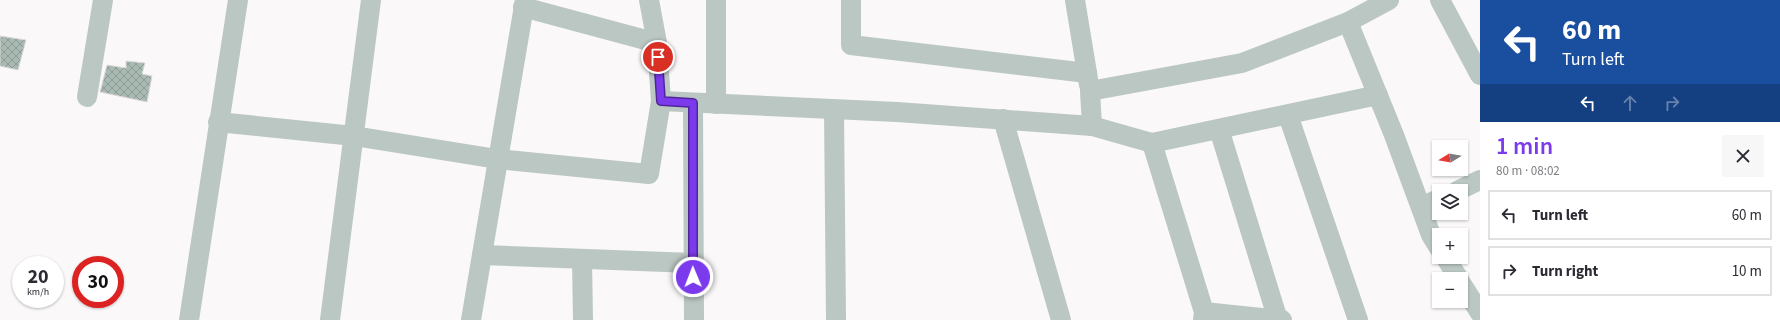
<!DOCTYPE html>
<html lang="en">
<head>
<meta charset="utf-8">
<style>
  body { margin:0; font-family:"Source Sans 3",sans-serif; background:#f7f7f7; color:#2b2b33; height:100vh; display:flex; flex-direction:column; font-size:15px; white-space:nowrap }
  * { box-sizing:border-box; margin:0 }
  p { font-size:13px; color:#7c7c81 }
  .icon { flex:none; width:22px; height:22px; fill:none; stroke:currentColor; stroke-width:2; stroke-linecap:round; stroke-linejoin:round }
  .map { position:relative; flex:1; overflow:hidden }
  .side { display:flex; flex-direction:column; background:#fff; width:300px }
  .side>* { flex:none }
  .top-card { background:#1a4fa0; color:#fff; overflow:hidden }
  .needle { width:26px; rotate:259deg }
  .buttons { position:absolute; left:1432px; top:140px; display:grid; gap:8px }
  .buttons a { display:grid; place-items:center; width:36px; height:36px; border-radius:0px; background:#fff; box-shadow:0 1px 3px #0004; font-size:20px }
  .speed { position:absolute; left:12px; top:256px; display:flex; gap:8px; font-size:20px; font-weight:700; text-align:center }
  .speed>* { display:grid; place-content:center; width:52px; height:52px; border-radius:50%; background:#fff; box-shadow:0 1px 3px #0004; line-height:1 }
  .speed small { font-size:10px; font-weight:400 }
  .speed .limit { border:6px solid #d22; background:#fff; color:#111 }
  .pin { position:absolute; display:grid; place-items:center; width:34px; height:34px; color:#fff; margin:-17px; border:2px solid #fff; border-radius:50%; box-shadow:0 1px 4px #0007 }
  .me { position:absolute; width:44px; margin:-22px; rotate:359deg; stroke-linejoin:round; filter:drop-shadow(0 0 3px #0008) }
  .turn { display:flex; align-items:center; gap:14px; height:84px; padding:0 16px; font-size:18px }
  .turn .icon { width:52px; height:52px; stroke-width:2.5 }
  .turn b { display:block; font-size:28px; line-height:34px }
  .lanes { display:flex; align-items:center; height:38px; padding:0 16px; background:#0003; justify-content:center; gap:20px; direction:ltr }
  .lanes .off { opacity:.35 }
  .round { display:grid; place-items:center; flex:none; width:42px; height:42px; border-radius:0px; background:#f7f7f7 }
  .summary { display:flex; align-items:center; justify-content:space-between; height:68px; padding:0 16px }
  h1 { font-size:24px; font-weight:600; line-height:30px; color:#7c3aed }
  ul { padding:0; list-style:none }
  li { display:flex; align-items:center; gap:12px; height:50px; margin:0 8px 6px; padding:0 8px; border:2px solid #e1e1e2; border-radius:0px }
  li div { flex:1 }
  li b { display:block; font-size:15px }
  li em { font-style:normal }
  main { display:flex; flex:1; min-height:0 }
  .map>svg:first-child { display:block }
  .building { fill:url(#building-cross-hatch); stroke:#dcdada }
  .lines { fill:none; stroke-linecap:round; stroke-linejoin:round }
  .minor { stroke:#bbc7c2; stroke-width:20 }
  .route-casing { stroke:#51269a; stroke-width:10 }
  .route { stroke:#7c3aed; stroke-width:7 }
</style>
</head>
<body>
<main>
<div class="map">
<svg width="1480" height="320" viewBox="0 0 1480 320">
  <defs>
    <pattern id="building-cross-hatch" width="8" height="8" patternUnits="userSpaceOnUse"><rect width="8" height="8" fill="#a9bab3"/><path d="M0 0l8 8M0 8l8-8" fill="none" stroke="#8d9c96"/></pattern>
  </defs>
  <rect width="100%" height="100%" fill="#faf8f8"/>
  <!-- building -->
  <g class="building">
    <path d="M0,36l26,4 -8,30 -18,-4z"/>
    <path d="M126,61l19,2 -3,11 10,2 -5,26 -47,-10 7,-27 19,3z"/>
  </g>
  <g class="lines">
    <!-- minor -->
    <g class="minor">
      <path d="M649,0l8,43 4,58"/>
      <path d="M716,0v104"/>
      <path d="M851,0v45l236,28"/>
      <path d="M1075,0l14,85"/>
      <path d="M1440,0l40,75"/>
      <path d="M523,7l134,36"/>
      <path d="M1348,22l46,113 37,100 8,13"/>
      <path d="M87,97l16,-97"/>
      <path d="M693,103l1,217"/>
      <path d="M834,109l2,211"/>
      <path d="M1288,115l70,205"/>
      <path d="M1003,119l58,201"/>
      <path d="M218,122l136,14 143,23 152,15 12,-73 236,11 195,14 60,17 226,-48"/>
      <path d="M1092,126l-2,-35 152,-28 106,-41 41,-22"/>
      <path d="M1219,129l59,191"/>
      <path d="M1152,143l52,169 -1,8"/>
      <path d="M1457,191l23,-11"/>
      <path d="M1421,207l18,-8"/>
      <path d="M482,255l210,8"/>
      <path d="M1445,257l14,22"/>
      <path d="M582,259l1,61"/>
      <path d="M1461,283l19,30"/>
      <path d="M1204,312l78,8"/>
      <path d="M189,320l49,-320"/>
      <path d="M330,320l41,-320"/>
      <path d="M471,320l54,-320"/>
    </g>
  </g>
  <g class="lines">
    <!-- route casing -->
    <g class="route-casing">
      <path id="route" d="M658,57l3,44 32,2v174"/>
    </g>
    <!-- route -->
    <use href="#route" class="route"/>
  </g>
</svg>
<div class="buttons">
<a><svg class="needle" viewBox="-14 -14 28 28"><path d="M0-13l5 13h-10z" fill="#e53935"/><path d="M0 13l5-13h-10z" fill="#7c7c81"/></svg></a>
<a><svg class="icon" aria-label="layers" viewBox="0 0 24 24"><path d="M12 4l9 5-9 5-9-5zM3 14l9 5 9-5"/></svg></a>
<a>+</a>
<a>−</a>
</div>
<div class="speed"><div>20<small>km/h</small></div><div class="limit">30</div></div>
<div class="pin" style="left:658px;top:57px;background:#d93025"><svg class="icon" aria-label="arrive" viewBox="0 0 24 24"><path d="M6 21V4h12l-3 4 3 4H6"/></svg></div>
<svg class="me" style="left:693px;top:277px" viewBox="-20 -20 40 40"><circle r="17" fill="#7c3aed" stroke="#fff" stroke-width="3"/><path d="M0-11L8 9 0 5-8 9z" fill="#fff"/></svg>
</div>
<section class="side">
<div class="top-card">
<div class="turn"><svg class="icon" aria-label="left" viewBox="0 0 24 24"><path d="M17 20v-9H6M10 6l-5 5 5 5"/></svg><div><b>60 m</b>Turn left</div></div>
<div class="lanes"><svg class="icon" aria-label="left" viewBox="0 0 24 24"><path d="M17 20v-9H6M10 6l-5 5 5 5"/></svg><svg class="icon off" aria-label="ahead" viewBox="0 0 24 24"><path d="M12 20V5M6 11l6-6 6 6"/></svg><svg class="icon off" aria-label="right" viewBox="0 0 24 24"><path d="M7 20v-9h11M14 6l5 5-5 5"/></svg></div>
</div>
<div class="summary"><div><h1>1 min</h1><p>80 m · 08:02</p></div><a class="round"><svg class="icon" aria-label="close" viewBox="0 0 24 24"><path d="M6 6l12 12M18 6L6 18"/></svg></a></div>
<ul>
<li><svg class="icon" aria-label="left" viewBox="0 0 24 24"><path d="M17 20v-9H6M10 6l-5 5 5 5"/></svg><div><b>Turn left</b></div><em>60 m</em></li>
<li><svg class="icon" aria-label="right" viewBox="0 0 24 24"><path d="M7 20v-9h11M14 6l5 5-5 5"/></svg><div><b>Turn right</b></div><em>10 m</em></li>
</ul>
</section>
</main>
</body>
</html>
